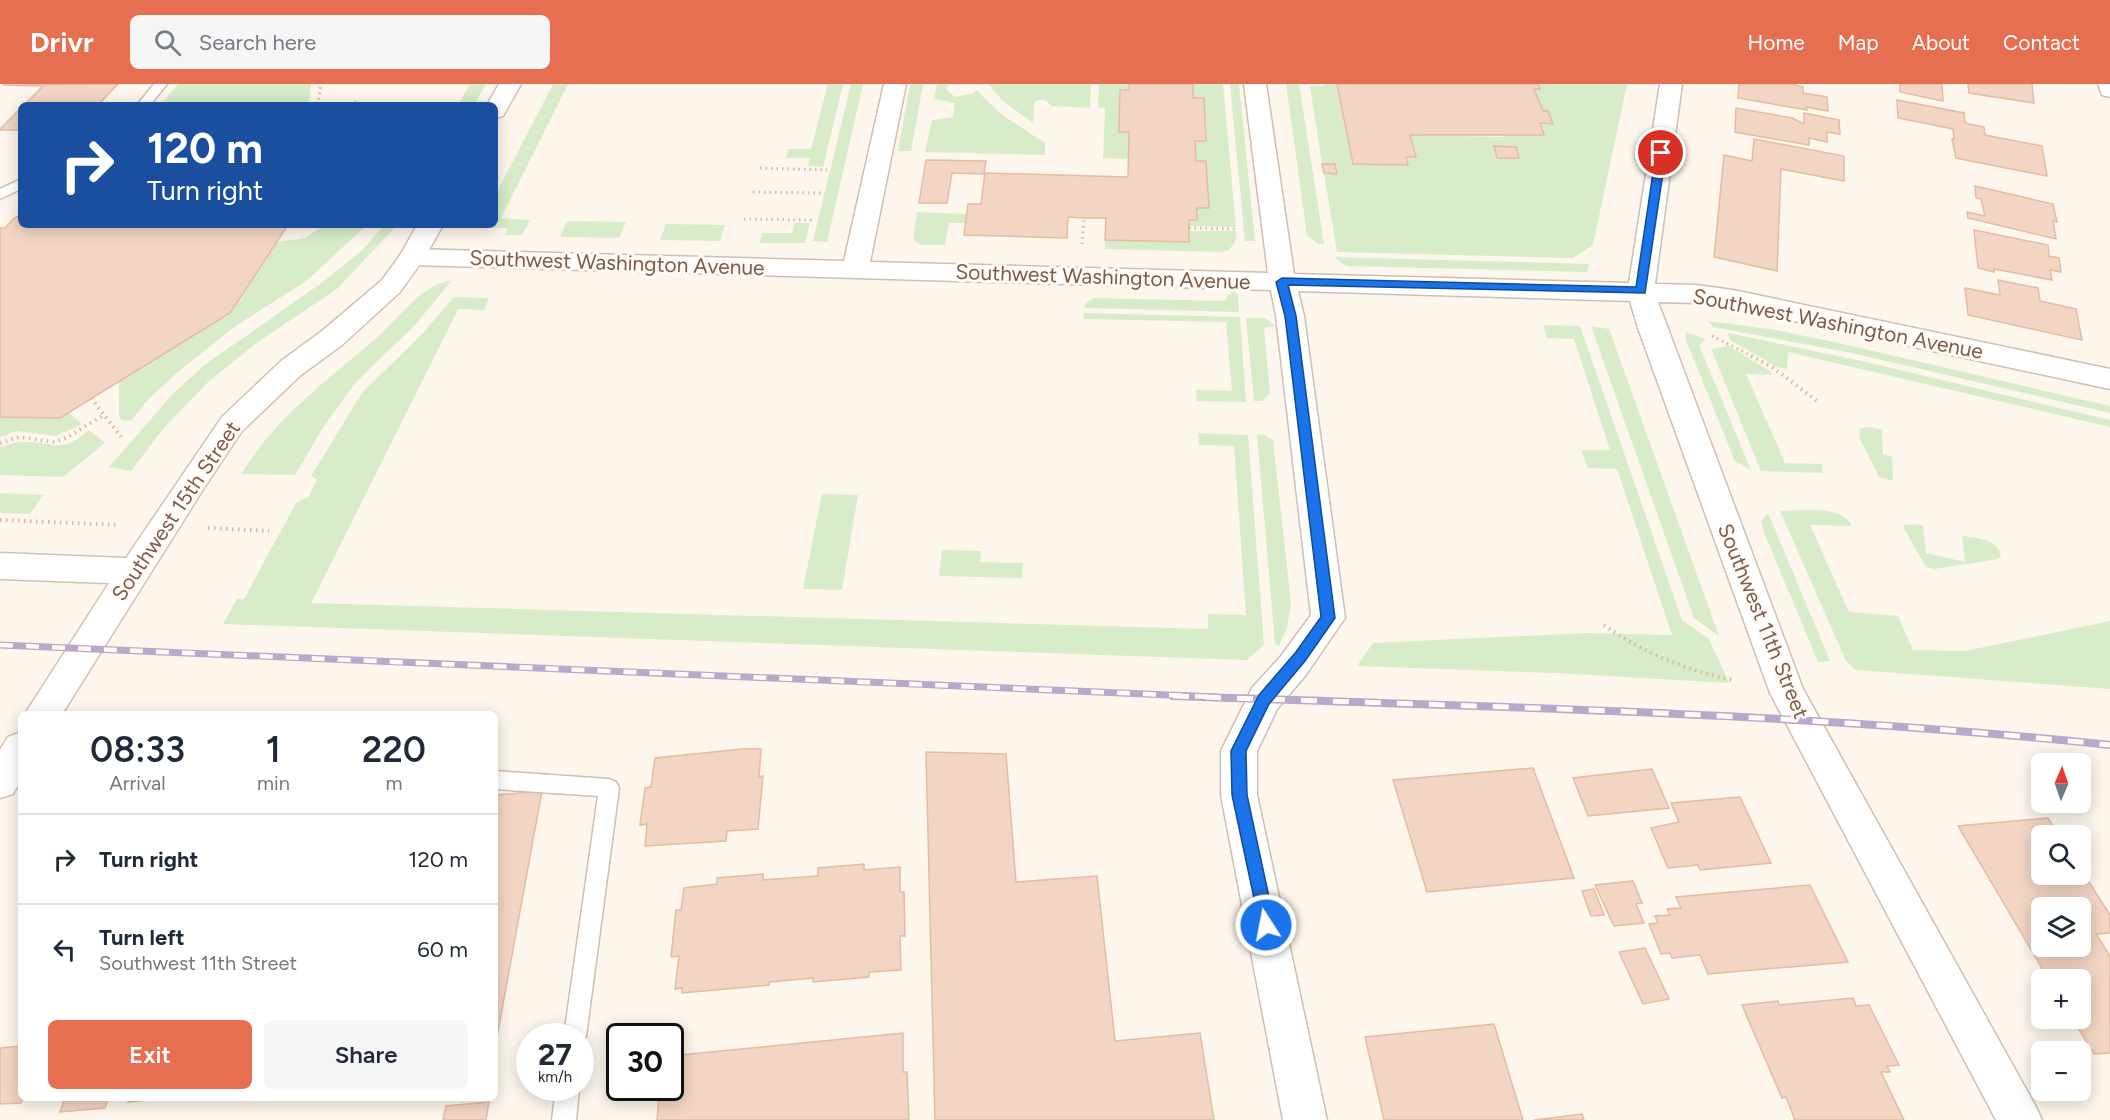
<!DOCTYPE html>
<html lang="en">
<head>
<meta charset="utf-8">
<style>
  body { margin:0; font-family:Figtree,sans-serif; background:#f6f6f7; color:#1f2937; height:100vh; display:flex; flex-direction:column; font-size:22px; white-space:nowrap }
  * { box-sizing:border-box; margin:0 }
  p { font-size:20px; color:#747a83 }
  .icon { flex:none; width:33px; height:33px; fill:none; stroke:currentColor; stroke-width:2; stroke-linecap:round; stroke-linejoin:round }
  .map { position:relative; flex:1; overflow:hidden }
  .panel { position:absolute; left:18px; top:627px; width:480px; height:390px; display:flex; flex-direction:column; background:#fff; border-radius:9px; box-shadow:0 3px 15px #0003 }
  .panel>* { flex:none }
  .top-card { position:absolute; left:18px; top:18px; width:480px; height:126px; border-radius:9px; box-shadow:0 3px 15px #0003; background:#1a4fa0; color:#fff; overflow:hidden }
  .needle { width:39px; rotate:2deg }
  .tools { position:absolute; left:2031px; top:669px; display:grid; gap:12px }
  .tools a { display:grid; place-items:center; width:60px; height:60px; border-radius:9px; background:#fff; box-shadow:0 3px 15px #0003; font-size:30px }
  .speed { position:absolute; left:516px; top:939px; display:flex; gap:12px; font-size:30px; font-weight:700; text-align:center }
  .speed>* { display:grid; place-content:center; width:78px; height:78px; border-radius:50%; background:#fff; box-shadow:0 3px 15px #0003; line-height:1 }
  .speed small { font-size:15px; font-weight:400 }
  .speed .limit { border:3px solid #111; border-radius:9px; background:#fff; color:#111 }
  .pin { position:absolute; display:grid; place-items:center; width:51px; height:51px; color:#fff; margin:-26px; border:3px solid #fff; border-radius:50%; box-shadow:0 2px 6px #0007 }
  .me { position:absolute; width:66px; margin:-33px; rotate:349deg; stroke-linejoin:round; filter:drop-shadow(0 0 4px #0008) }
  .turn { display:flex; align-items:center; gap:21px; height:126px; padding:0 30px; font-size:27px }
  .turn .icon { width:78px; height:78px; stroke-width:2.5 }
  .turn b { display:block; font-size:42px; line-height:51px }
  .eta { display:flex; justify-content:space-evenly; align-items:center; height:102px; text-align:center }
  .eta b { font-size:36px; font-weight:600; line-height:42px }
  .primary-button { display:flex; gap:12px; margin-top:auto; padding:12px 30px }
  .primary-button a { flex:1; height:69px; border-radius:9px; background:#e76f51; color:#fff; font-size:24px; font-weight:600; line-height:69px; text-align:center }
  .primary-button a+a { background:#f6f6f7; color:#1f2937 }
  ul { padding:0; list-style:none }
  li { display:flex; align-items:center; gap:18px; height:90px; padding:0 30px; border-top:2px solid #e0e1e3 }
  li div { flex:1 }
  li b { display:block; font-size:22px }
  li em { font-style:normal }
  header { display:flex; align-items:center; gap:36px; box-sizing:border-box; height:84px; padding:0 30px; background:#e76f51; color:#fff }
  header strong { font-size:28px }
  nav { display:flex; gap:33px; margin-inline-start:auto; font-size:21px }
  .search { width:420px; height:54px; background:#f6f6f7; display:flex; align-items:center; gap:15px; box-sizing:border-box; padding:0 21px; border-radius:9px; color:#747a83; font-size:22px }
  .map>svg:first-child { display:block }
  .green { fill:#d8ecc9 }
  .building { fill:#f3d5c3; stroke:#e6bba3; stroke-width:1.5; fill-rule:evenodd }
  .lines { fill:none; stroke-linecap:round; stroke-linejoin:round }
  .lane-casing { stroke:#d1beb0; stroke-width:3 }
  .street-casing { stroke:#d1beb0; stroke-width:3 }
  .secondary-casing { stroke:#d6c0b0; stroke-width:3 }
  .path-far1 { stroke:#d9b8a5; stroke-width:3; stroke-dasharray:1.5 4; stroke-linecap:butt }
  .path { stroke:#d9b8a5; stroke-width:4; stroke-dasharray:1.5 4.5; stroke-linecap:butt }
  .lane { fill:#fff; fill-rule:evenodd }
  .street { fill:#fff; fill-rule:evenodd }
  .secondary { fill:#fff; fill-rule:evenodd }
  .rail-far1-casing { stroke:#b9a8c9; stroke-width:7 }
  .rail-casing { stroke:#b9a8c9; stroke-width:8 }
  .rail-far1 { stroke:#fffaf3; stroke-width:4.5; stroke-dasharray:13; stroke-linecap:butt }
  .rail { stroke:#fffaf3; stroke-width:5; stroke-dasharray:16; stroke-linecap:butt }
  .route { fill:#1a73e8; stroke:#114b97; stroke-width:1.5 }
  .labels { text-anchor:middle; stroke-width:6; stroke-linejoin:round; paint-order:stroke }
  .street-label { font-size:21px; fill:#7a5c4d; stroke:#fffaf3 }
</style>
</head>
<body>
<header>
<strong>Drivr</strong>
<div class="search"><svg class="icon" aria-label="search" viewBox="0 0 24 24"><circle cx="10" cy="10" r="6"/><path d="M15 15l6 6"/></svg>Search here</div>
<nav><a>Home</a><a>Map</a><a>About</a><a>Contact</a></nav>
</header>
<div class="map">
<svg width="2110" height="1036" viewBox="0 0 2110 1036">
  <rect width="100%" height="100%" fill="#fdf6ec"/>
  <!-- green -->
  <g class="green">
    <path d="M178,0h133l-2,21h-32l-2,-3 -19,3h-96z"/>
    <path d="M470,0h16l-12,21h-16z"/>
    <path d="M553,0h15l-67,134 29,2 -8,15h-17l2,-7h-19l-3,-3h10v-29z"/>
    <path d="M828,0h15l-20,83 -15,-1 2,-8h-24l2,-9h23z"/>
    <path d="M851,0h12l-36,158 -14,-1z"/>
    <path d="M910,0h13l-12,67h-13z"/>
    <path d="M937,0h12l-3,5 9,8 19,-4 2,-3 25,24 44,29v12l-120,-3 7,-32 21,-3 2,-14 -21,-4z"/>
    <path d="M988,0h103l-1,24 -38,-2 -7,-6h-8l-3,4 -1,19 -30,-22z"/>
    <path d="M1099,0h30l-10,48h10l-1,27 -25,-1 2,-50h-7z"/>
    <path d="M1193,0h30l13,143 -47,-1v-6h8v-12h12l-3,-46 -10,-1z"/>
    <path d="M1230,0h9l16,157h-10z"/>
    <path d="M1286,0h13l25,160h-6l-11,-9z"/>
    <path d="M1324,0h13l16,80 55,1 -2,-8h10l-6,-22 93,2v-3l41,1 -4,-12 12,1 -9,-13 -9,-22h6l-2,-5h89l-34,161 -20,13 -236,-6 -13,-79 12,1 -1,-10h-13l-12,-78h14z"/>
    <path d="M917,128l50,2 -2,9h-16l-4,22h-24l-8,-6z"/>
    <path d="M567,137l59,1 -7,16 -59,-1z"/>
    <path d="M795,139h15l-5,20h-45l2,-10h30z"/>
    <path d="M666,140l59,1 -5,16 -60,-1z"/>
    <path d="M325,141h42l-62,57 -71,45 -60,48 -28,27 -15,19 -9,-1 -3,-4v-35l111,-68 47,-71 28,-4z"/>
    <path d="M385,141h12l-60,64 -79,53 -50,40 -45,47 -32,42 -22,-4 63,-72 31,-29 120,-84 37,-30z"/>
    <path d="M1189,147h47v9l-7,10 -9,2 -115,-3v-9l84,2z"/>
    <path d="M1334,173l255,7 -2,8 -241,-6z"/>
    <path d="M452,196l-37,45 -59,57 -32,44 -29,49 -54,-1c36,-58 88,-95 139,-139 23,-21 40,-49 72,-55z"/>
    <path d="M1235,207l3,4 1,17 -154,-4v-4l9,-6 132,3 1,-5z"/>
    <path d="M454,213l35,1 -5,12 -26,-1 -147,294 897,26v-15l38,1 -12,-169 -35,-1 -1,-12 50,2 16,210 -17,15 -1024,-36 14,-25h7l52,-96 13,-7 8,-17 -6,-3 51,-83 60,-59z"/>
    <path d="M1084,229l156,4 6,85 -49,-1 -1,-11 36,1 -6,-69 -143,-3z"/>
    <path d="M1246,234h19l10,8 -11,2 6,65 -8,8h-8z"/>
    <path d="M1709,237l67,9 67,14 267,62v7l-258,-60 -139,-26z"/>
    <path d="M1543,241l37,1 102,294 27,19 20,44 -174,-10 -198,-7 16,-23 213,-10 86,2 -55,-166 -29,-1 -7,-18h29l-36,-111 -27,-1z"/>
    <path d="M1591,242l18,3 110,307 -25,-18z"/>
    <path d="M1686,248l19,7 -6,6 52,125 -16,-9 -49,-121z"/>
    <path d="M1728,249l138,29 244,58v7l-322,-75 -1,17 -10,-2 -47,-27z"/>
    <path d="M1729,262l41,25 2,4 -26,-1 39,89 37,1 1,9 -62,-2 -50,-122z"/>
    <path d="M68,328l14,12 -26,12 -39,-5 -17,6v-20z"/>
    <path d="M1865,343l17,2 1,25 9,3 1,24 -14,-4 -20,-40 1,-8z"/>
    <path d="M89,346l16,13 -42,34 -63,-2v-28c8,-2 15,-5 23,-5 33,-1 36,14 66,-12z"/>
    <path d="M1257,350l6,1 10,5 18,163 -4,25 -8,18 -4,-2z"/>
    <path d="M0,409l43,2 -13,19 -30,-1z"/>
    <path d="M822,410l36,1 -16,95 -39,-1z"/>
    <path d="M1780,427c21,0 62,-7 72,15l-42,-1 39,87 49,4 15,34 52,1 145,-30v68l-254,-19 -10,-9z"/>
    <path d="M1768,429l62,148 -12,1 -55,-132 -2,-9z"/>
    <path d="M1916,440l7,2 3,27 39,9 -3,-26c14,2 36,3 39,19l-3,4 -63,10 -9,-2 -22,-39v-3z"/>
    <path d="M942,466l39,1 -1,11 43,1 -1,15 -83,-2z"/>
  </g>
  <!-- building -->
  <g class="building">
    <path d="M118,0l-20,21h-74l19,-19 -40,-1z"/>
    <path d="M1129,0h64v14h11l2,43h-11l1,20h10l3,47h-12v12h-8v22l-84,-2 1,-22h-22l-16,-1 -1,21 -103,-3 4,-31h13l4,-31 143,4 1,-45h-10l1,-42h9z"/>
    <path d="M1337,0h201l2,5h-6l9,22h5l5,13 -13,-1 4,12h-134l6,22h-10l2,8 -55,-1z"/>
    <path d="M1739,0h53l11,3v6l24,4 1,14 -22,-4 1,3 -69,-12z"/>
    <path d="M1900,0h42l1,17 -43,-9z"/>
    <path d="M1968,0h64l2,19 -65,-10z"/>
    <path d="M1897,16l67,13 1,10 19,4 1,8 57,11 5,30 -91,-18 -4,-19h2l-1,-10 -55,-11z"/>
    <path d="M21,24v22h-21v-1z"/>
    <path d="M1736,24l56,10 12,6v-11l35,7 1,14 -13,-2v10l-18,-4v7l-74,-13z"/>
    <path d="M1754,55l90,17v25l-63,-12 -4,102 -63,-14 10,-102 28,6z"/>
    <path d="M1494,62l22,1 3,11h-22z"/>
    <path d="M926,76l60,1 -2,13 -32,-1 -5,30h-28z"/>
    <path d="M1322,80h13l2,10 -13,-1z"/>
    <path d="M1975,102l78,18 4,18 -4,-1 3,18 -88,-21 -1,-6 18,4 -4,-17 -5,-1z"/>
    <path d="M21,131v10h267l-58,88 -170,105 -60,-1v-189h5l9,-10z"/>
    <path d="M1974,146l74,15 1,11 10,2 2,14 -11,-2 2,10 -42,-8 -16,-3v3l-16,-4z"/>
    <path d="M1998,196l40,8 2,13 36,8 6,31 -114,-25 -3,-27 35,7z"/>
    <path d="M743,665h18l-2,28 4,-1 -5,53 -31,2 -1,10 -81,5 2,-22 -7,1 5,-37 6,-1 4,-29z"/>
    <path d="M926,668l80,2 10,128 81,-6 18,165 85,-8 14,87h-279z"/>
    <path d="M1533,684l41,110 -147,14 -34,-112z"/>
    <path d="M1652,685l17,39 -81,8 -15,-38z"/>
    <path d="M542,707l-47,257v-253z"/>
    <path d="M1740,713l31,66 -71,7 -2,-5 -30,3 -17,-40 28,-6 -8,-19z"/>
    <path d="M2048,734l11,18h-17v38h38v-6l30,47v18l-14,1 14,22v97l-16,1 -22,-36h8v-38h-31l-91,-154zM2042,824h38v38h-38z"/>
    <path d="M864,780v6l36,-3v25h4l1,44h-5l1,34 -32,2v5l-56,5v-4l-44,4v3l-87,8v-5l-7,1 4,-33 -8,1 5,-47h5l3,-22 33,-4v-6l46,-4v6l55,-4v-8z"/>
    <path d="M1633,797l9,22 -6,1 8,19 -30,3 -19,-41z"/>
    <path d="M1810,801l38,77 -140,12 -8,-19 -28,3 -2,-5 -9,1 -12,-30 9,-1 -3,-7 15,-1 -3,-6 14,-1 -5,-11z"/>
    <path d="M1594,805l10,26 -13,1 -9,-25z"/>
    <path d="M1645,864l24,51 -26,5 -24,-52z"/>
    <path d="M1853,914l3,8 13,-1 30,60 -12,1 3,6h-9l23,48h-109l-9,-23 -4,1 -40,-93 36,-4 1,4z"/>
    <path d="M1494,940l29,96h-139l-19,-83z"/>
    <path d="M903,949v39h4l2,48h-252l2,-23h4l1,-9h6v-32z"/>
    <path d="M21,962v52h2l-2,5 -21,1v-56z"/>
    <path d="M65,1014h43l-3,10 -45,4z"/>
    <path d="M129,1014h39l-40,4z"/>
    <path d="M489,1018l-3,18h-43l3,-14z"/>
    <path d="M1582,1030l2,6h-50z"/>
  </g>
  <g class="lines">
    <!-- lane casing -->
    <g class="lane-casing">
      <g id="lane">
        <path d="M154,0h13l-17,21h-13z"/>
        <path d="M21,95v10l-21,10v-10z"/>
        <path d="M495,687l114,8 7,3 3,6 -33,248 -6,9v-9h-16l34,-240 -103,-7z"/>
        <path d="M556,1004h23l-3,32h-24z"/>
      </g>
    </g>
    <!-- street casing -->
    <g class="street-casing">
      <g id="street">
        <path d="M884,0h22l-36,178 398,11 -24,-189h22l28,190 335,9 31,-199h22l-27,200 41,1 37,5 377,79v20l-377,-81 -37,-5 -38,-1 145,387 232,416 7,15h-46l-226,-427 -132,-365 -8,-27 -332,-10 6,25 41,302 -40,58 -28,33 -20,42v44l70,325h-44l-62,-325v-44l31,-63 29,-32 30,-41 -35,-299 -5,-26 -859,-25 -9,-2 -4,-6 4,-6 9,-2 432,12z"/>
        <path d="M2098,0h12v13l-8,-2z"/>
      </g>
    </g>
    <!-- secondary casing -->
    <g class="secondary-casing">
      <g id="secondary">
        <path d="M499,0h22l-18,32 -8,2v-13h-8z"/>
        <path d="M417,141h26l-18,32 -25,35 -58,53 -41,30 -59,56 -38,57 -142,226h-37l84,-131 -109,-4v-26l126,5 96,-141 59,-56 41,-30 60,-51 19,-26z"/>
        <path d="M21,648v48l-8,14 -13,4v-48l8,-13z"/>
      </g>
    </g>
    <!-- path-far1 -->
    <g class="path-far1">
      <path d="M318,21l3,-21"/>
      <path d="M344,21l16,-4"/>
      <path d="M760,84l67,2"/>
      <path d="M753,108l68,1"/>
      <path d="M744,135l70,1"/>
      <path d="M1189,144l49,1"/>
      <path d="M1082,160l2,-26"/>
      <path d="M1712,252l42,21"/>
    </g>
    <!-- path -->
    <g class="path">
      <path d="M1751,272l21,11 45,34"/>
      <path d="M91,314l30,39"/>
      <path d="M0,359l19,-6 36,5 11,-4 38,-23"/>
      <path d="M0,436l119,5"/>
      <path d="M208,444l61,3"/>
      <path d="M1604,541c40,28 81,45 129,55"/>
    </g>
    <!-- lane -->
    <use href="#lane" class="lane"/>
    <!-- street -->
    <use href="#street" class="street"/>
    <!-- secondary -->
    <use href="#secondary" class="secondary"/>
    <!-- rail-far1 casing -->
    <g class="rail-far1-casing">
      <path id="rail-far1" d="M0,561l1215,52"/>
    </g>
    <!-- rail casing -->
    <g class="rail-casing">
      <path id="rail" d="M1173,612c313,11 625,16 937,49"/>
    </g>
    <!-- rail-far1 -->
    <use href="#rail-far1" class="rail-far1"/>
    <!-- rail -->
    <use href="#rail" class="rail"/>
  </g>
  <!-- route -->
  <path class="route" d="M1661,66l5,3 -21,140 -357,-8 8,31 39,302 -30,43 -36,43 -23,47 1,44 28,130 -3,6 -6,2 -5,-2 -29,-136 -1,-44 28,-56 37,-43 25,-35 -36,-301 -9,-34 6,-4 354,9 20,-134z"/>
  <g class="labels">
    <!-- street labels -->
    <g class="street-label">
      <text transform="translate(617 179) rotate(2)" y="7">Southwest Washington Avenue</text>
      <text transform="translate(1103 193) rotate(2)" y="7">Southwest Washington Avenue</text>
      <text transform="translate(1838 240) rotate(11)" y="7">Southwest Washington Avenue</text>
      <text transform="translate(176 427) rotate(-56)" y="7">Southwest 15th Street</text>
      <text transform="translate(1763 537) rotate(68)" y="7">Southwest 11th Street</text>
    </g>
  </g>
</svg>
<div class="tools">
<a><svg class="needle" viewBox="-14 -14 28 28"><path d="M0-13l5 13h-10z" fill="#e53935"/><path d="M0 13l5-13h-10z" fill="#747a83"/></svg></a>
<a><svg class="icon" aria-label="search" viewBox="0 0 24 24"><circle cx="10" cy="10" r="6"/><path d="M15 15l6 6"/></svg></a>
<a><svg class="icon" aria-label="layers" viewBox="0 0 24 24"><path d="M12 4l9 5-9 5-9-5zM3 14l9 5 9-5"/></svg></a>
<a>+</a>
<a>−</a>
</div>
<div class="speed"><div>27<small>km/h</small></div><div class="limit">30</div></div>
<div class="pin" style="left:1661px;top:69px;background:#d93025"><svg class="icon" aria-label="arrive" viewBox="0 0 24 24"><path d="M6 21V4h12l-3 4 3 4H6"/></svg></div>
<svg class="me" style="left:1266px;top:841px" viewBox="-20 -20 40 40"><circle r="17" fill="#1a73e8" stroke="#fff" stroke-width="3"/><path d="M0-11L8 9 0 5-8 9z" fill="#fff"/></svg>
<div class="top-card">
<div class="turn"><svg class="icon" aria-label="right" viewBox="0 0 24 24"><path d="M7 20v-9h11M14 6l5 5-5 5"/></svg><div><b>120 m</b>Turn right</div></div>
</div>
<section class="panel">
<div class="eta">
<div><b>08:33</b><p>Arrival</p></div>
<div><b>1</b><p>min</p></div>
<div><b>220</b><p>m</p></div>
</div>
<ul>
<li><svg class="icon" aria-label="right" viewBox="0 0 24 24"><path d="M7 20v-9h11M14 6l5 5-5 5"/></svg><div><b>Turn right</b></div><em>120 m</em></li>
<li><svg class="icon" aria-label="left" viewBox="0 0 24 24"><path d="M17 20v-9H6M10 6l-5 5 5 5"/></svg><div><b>Turn left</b><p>Southwest 11th Street</p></div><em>60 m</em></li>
</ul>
<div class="primary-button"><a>Exit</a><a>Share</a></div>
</section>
</div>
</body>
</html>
